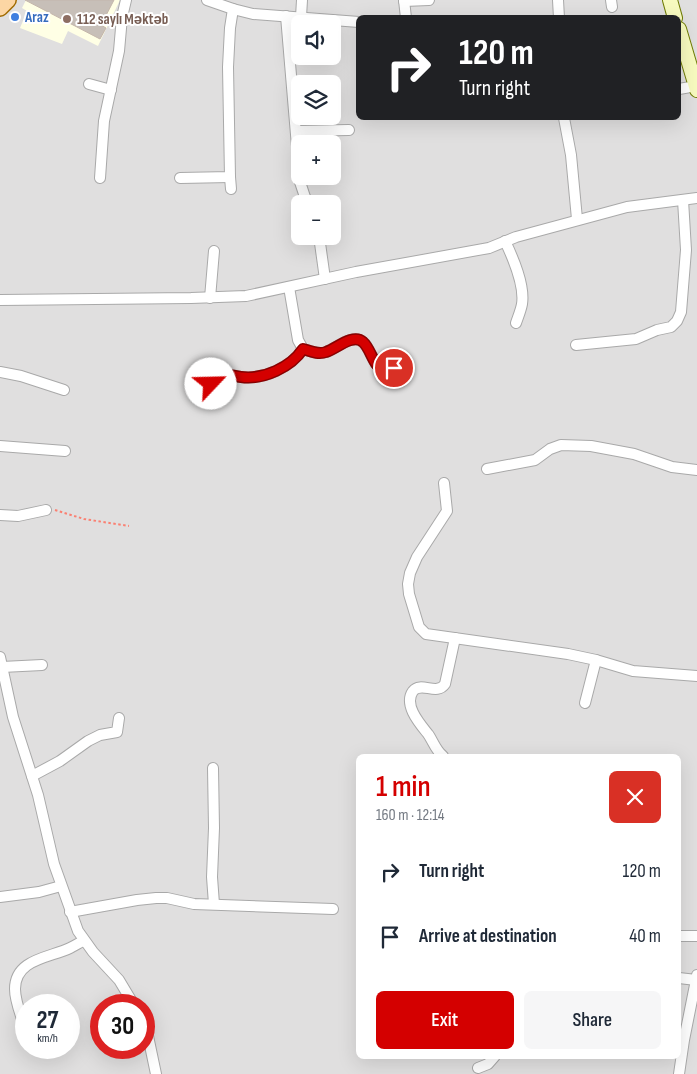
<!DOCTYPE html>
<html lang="en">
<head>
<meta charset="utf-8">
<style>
  body { margin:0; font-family:"Sofia Sans Condensed",sans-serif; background:#f6f6f7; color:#1f2937; height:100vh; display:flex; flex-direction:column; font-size:19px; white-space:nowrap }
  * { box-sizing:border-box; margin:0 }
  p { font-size:16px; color:#747a83 }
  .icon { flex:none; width:28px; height:28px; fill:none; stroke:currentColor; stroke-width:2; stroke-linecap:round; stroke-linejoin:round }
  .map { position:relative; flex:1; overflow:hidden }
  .details { position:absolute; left:356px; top:754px; width:325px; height:305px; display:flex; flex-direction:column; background:#fff; border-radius:8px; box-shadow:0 5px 20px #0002 }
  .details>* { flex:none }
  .top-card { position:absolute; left:356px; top:15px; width:325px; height:105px; border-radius:8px; box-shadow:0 5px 20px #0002; background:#202124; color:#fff; overflow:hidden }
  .buttons { position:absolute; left:291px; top:15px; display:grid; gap:10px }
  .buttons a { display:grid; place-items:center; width:50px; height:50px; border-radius:8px; background:#fff; box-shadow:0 5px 20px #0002; font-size:25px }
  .speed { position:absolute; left:15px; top:994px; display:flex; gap:10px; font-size:25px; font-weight:700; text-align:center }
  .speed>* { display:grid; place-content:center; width:65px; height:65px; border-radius:50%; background:#fff; box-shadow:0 5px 20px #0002; line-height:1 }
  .speed small { font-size:12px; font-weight:400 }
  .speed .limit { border:8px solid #d22; background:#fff; color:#111 }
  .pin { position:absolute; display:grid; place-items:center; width:42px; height:42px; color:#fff; margin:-21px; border:2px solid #fff; border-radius:50%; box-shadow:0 1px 5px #0007 }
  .me { position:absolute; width:55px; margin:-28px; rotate:66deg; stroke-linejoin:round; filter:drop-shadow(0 0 4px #0008) }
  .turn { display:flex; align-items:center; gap:18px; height:105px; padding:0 20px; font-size:22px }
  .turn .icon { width:65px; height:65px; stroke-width:2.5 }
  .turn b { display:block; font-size:35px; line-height:42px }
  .round { display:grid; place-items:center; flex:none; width:52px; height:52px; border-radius:8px; background:#f6f6f7 }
  .overview { display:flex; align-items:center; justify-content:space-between; height:85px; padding:0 20px }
  h1 { font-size:30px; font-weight:600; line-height:38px; color:#d40000 }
  .button { display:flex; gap:10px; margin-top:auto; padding:10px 20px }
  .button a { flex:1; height:58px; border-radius:8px; background:#d40000; color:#fff; font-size:20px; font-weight:600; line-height:58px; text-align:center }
  .button a+a { background:#f6f6f7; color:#1f2937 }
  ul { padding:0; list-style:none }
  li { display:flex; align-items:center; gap:15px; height:65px; padding:0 20px }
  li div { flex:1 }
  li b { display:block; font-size:19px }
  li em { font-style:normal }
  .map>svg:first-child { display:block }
  .residential { fill:#e0dfdf; fill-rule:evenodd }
  .education { fill:#ffffe5 }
  .building { fill:#c7bfb8; stroke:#c4b6ab }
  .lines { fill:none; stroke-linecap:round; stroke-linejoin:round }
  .street-casing { stroke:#a9a9a9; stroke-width:12 }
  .secondary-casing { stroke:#707d05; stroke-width:16 }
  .primary-casing { stroke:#a06b00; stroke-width:18 }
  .path { stroke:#fa8072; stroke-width:2; stroke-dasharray:2.5 2.5; stroke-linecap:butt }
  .street { stroke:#fff; stroke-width:10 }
  .secondary { stroke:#f7fabf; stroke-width:14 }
  .primary { stroke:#fcd6a4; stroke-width:15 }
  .route-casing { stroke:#8a0000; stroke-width:12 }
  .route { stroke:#d40000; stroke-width:9 }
  .shop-dot { fill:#3f7fe0; stroke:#fff; stroke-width:2 }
  .education-dot { fill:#8d6e63; stroke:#fff; stroke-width:2 }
  .labels { text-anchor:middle; stroke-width:4; stroke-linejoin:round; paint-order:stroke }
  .shop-label { font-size:15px; font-weight:bold; fill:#366cbe; stroke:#fff; text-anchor:start }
  .education-label { font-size:15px; font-weight:bold; fill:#785e54; stroke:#fff; text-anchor:start }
</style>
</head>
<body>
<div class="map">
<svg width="697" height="1074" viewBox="0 0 697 1074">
  <rect width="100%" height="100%" fill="#f2efe9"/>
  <!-- residential -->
  <path class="residential" d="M0,0h697v1074h-697zM359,18h320v100h-320zM300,24h32v32h-32zM300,84h32v32h-32zM300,144h32v32h-32zM300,204h32v32h-32zM359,756h320v300h-320zM26,1005h43v43h-43zM101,1005h43v43h-43z"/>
  <!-- education -->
  <path class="education" d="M26,0h94l-22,46 -30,-15 -6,13 -42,-16 7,-17 -5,-3z"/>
  <!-- building -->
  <path class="building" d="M25,0h89l-13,25 5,3 -6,11z"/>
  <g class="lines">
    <!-- street casing -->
    <g class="street-casing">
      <g id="street">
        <path d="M207,0l26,9 20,5 106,8"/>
        <path d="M404,0l2,18"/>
        <path d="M558,0l1,18"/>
        <path d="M611,0l1,7"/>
        <path d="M404,1l25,-1"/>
        <path d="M286,16l14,166 5,15 5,7"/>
        <path d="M301,17l1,-17"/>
        <path d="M89,84l22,6"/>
        <path d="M679,89l17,-3"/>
        <path d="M564,118l7,37 6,64"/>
        <path d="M296,131l53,-1"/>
        <path d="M230,177l1,12"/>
        <path d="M100,178l4,-57 15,-70 3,-34 4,-17"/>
        <path d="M180,178l50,-1 -2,-110 2,-39 3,-19"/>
        <path d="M319,236l6,43"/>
        <path d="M505,241c8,17 20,44 17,63 -1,6 -4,13 -6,19"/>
        <path d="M289,287l9,53 5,9c7,2 15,6 23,3 10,-3 26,-19 37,-10 6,5 9,17 14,23l17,3"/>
        <path d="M210,298l4,-47"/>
        <path d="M0,300l191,-2 55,-2 110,-24 133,-24 27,-11 111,-30 70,-9"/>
        <path d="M576,345l60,-6 21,-9 14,-3 6,-6 4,-9 5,-62 -3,-50"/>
        <path d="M0,372l21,4 43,14"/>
        <path d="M211,384l3,-8c8,-4 18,0 27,1 23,3 50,-10 62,-28"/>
        <path d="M0,446l65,5"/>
        <path d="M487,469l48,-9 15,-11 11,-4 30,1 43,8 38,13 25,3"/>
        <path d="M444,483l3,28 -30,46 -7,16 -2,11 1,10 10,33 7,7 142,20 28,6 37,11 64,5"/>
        <path d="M0,515l18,1 28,-6"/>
        <path d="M0,657l13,60 25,78 16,69 24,67 15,21 26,28 15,25"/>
        <path d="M2,667l40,-2"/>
        <path d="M585,703l11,-43"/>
        <path d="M443,756c-7,-5 -10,-15 -15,-22 -8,-10 -25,-29 -15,-43 8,-10 24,5 32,-7l10,-46"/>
        <path d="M213,768l1,60 -2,49 2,27"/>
        <path d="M32,776l28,-15 28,-20 12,-6 17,-3 2,-14"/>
        <path d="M0,897l39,-5 22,-6"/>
        <path d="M70,912l67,-12 19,-2h11l27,6 139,5"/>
        <path d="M679,936h18"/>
        <path d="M679,978l17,2"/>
        <path d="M144,1024l4,12 8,38"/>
        <path d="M26,1030c-4,-12 -11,-27 -11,-41 0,-30 34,-31 55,-41 4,-2 9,-5 13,-7"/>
        <path d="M478,1068l10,-4 7,-8"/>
        <path d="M679,1074l5,-34 13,-65"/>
      </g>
    </g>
    <!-- secondary casing -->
    <g class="secondary-casing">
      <g id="secondary">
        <path d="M670,0l5,18"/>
        <path d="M679,29l18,61"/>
      </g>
    </g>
    <!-- primary casing -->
    <g class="primary-casing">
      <path id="primary" d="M0,8l8,-8"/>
    </g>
    <!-- path -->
    <path class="path" d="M55,510l29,9 45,7"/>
    <!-- street -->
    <use href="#street" class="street"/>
    <!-- secondary -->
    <use href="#secondary" class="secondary"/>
    <!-- primary -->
    <use href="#primary" class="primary"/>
  </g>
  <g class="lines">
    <!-- route casing -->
    <g class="route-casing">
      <path id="route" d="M211,384l3,-8c8,-4 18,0 27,1 23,3 50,-10 62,-28 7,2 15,6 23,3 10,-3 27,-19 37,-10 6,5 9,17 14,23l17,3"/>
    </g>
    <!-- route -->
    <use href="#route" class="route"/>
  </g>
  <!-- markers -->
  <circle class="shop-dot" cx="15" cy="17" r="5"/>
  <circle class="education-dot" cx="67" cy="19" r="5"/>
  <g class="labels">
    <!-- shop labels -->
    <g class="shop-label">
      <text x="25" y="22">Araz</text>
    </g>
    <!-- education labels -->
    <g class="education-label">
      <text x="77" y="24">112 saylı Məktəb</text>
    </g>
  </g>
</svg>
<div class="buttons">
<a><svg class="icon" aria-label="sound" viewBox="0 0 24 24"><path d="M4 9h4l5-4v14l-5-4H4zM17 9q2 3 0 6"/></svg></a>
<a><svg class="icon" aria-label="layers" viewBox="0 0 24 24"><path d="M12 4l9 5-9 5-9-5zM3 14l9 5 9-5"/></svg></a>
<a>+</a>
<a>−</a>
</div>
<div class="speed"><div>27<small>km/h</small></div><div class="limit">30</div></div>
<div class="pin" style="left:394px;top:368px;background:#d93025"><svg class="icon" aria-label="arrive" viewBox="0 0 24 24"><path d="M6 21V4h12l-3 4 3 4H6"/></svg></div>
<svg class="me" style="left:211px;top:384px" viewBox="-20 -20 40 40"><circle r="19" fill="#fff"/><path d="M0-13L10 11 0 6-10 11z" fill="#d40000"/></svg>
<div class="top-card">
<div class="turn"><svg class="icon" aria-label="right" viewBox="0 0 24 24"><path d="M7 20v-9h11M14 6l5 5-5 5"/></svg><div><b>120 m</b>Turn right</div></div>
</div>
<section class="details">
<div class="overview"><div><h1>1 min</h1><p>160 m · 12:14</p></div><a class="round" style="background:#d93025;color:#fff"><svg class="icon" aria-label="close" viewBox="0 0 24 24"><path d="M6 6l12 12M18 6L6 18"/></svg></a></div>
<ul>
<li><svg class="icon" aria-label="right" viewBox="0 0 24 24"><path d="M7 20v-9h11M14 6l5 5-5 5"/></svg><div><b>Turn right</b></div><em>120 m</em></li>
<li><svg class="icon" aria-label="arrive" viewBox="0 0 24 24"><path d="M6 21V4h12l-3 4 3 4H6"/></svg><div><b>Arrive at destination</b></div><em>40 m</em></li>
</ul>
<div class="button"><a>Exit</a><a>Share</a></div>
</section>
</div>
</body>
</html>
